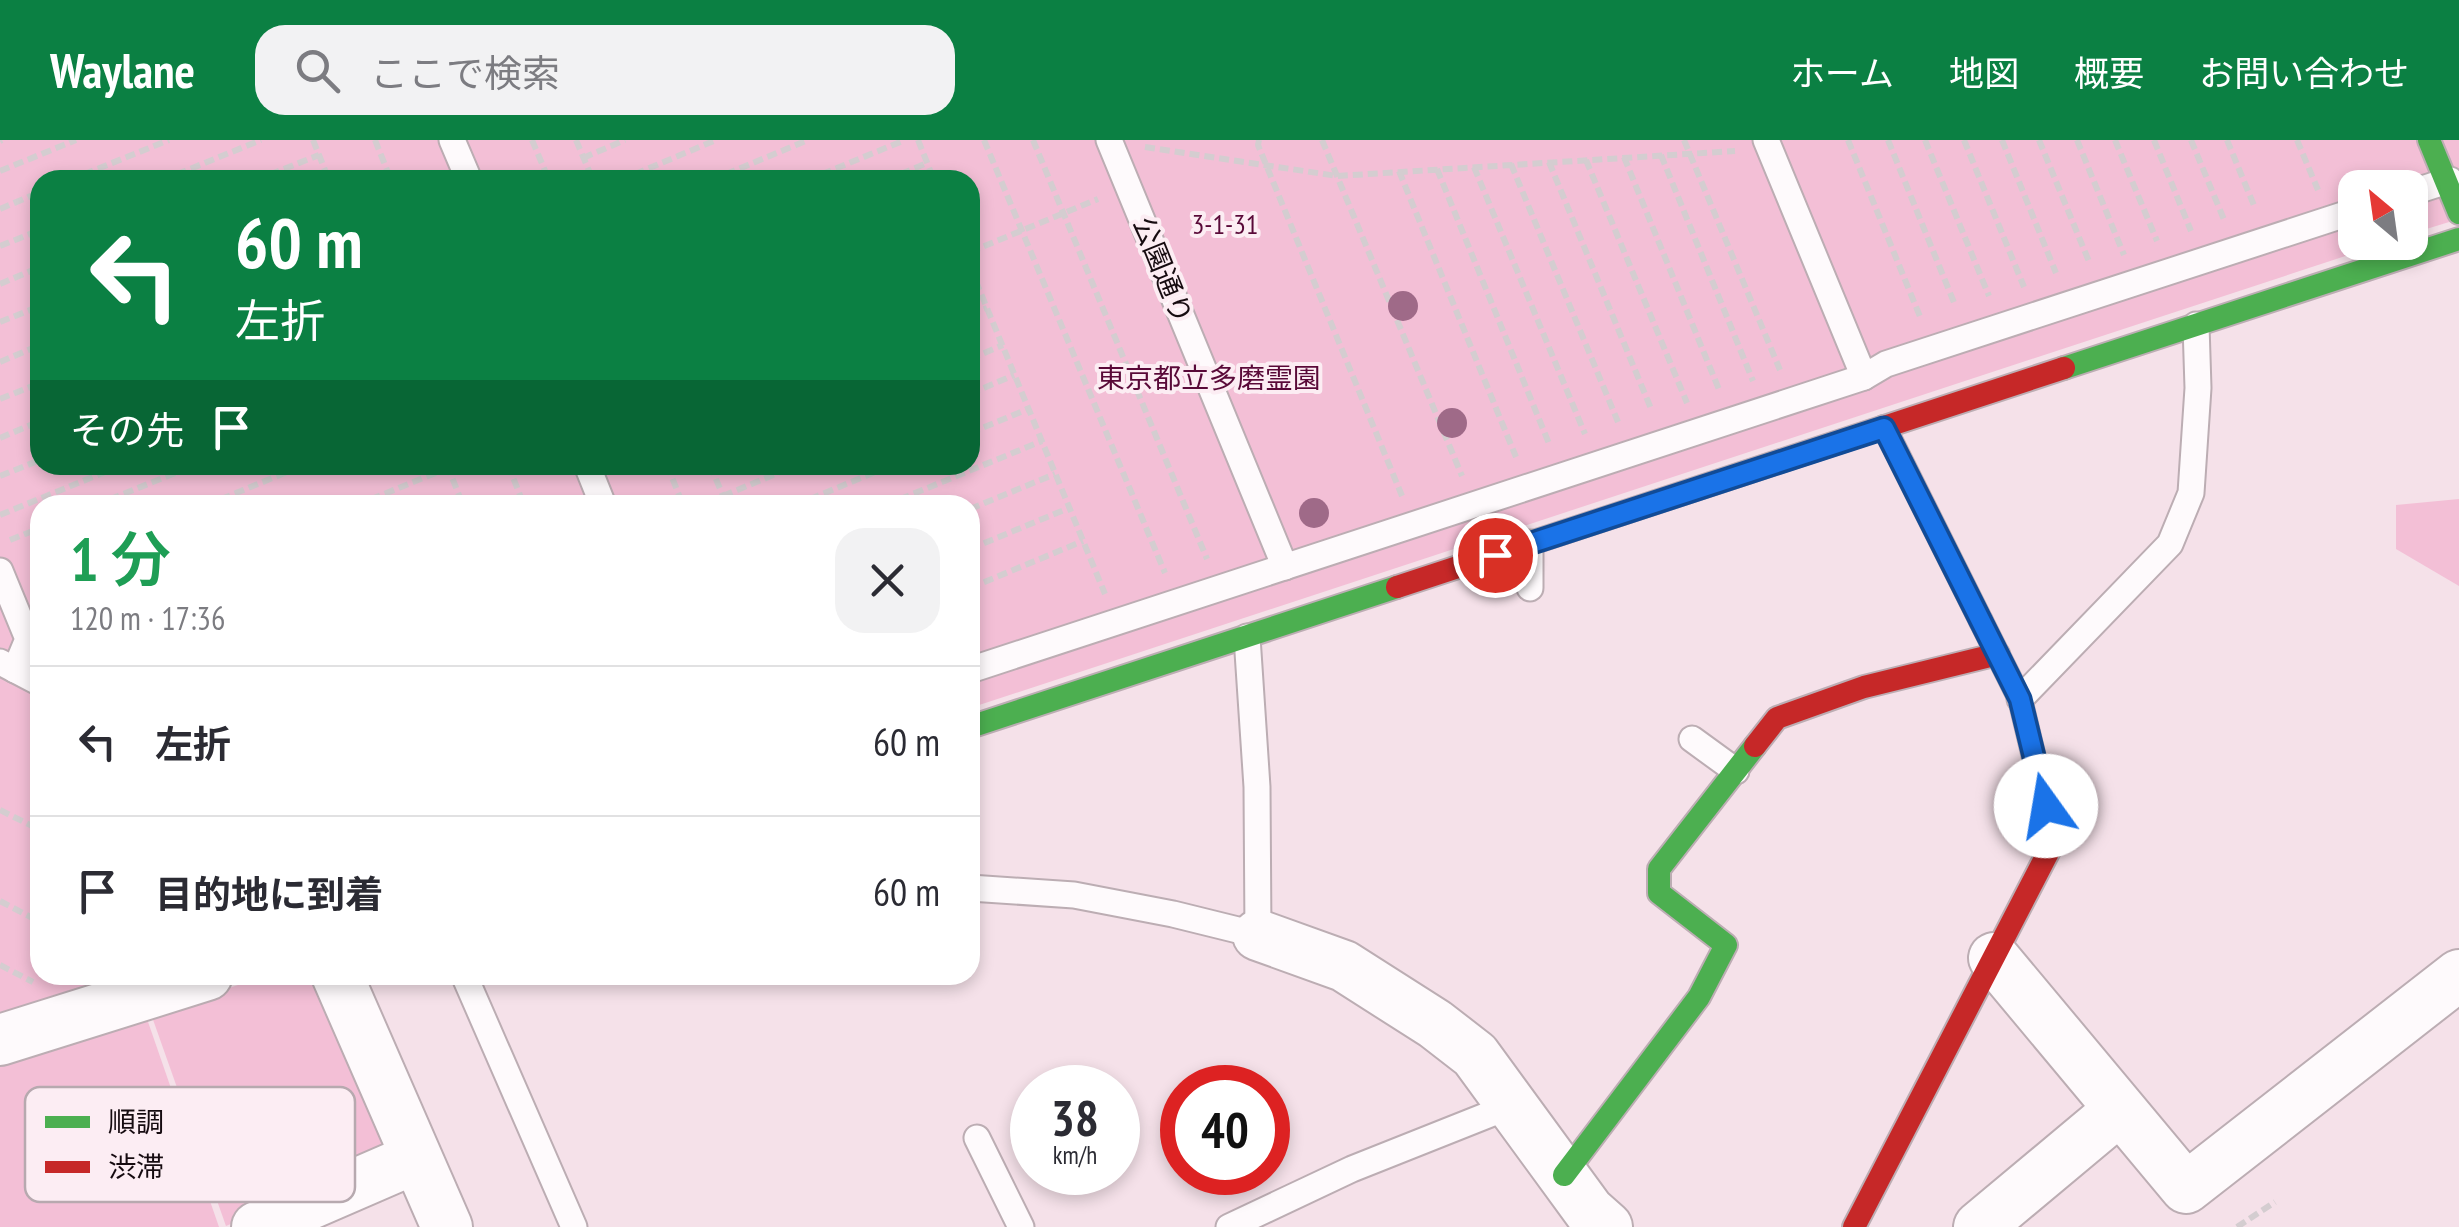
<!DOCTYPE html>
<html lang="ja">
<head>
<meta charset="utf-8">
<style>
  body { margin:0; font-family:"PT Sans Narrow","Noto Sans JP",sans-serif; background:#f2f2f3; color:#2b2b33; height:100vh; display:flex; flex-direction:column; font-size:38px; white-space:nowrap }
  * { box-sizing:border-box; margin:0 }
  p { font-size:32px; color:#7c7c81 }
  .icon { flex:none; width:55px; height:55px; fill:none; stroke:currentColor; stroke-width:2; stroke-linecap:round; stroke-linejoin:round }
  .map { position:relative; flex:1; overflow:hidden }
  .sheet { position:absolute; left:30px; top:355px; width:950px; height:490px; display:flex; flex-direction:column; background:#fff; border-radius:30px; box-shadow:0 5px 15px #0003 }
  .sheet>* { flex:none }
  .top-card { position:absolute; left:30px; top:30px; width:950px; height:305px; border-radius:30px; box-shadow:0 5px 15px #0003; background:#0b8043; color:#fff; overflow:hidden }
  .needle { width:65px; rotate:331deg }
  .buttons { position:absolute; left:2338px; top:30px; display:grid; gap:20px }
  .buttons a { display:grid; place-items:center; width:90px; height:90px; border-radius:20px; background:#fff; box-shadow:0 5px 15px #0003; font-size:50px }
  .speed { position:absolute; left:1010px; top:925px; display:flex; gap:20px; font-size:50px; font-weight:700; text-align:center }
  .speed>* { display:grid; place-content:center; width:130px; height:130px; border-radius:50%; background:#fff; box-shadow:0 5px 15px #0003; line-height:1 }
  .speed small { font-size:25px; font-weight:400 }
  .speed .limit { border:15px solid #d22; background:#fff; color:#111 }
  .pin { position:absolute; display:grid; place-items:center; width:85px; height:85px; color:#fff; margin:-42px; border:5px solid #fff; border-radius:50%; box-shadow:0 2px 10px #0007 }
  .me { position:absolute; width:110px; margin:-55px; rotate:347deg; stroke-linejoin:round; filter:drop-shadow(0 0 8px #0008) }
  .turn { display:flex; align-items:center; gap:35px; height:210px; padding:0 40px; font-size:45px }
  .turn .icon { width:130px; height:130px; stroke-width:2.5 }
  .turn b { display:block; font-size:70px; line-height:85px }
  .then { display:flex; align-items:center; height:95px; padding:0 40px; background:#0003; gap:20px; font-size:38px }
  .round { display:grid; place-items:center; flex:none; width:105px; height:105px; border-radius:30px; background:#f2f2f3 }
  .overview { display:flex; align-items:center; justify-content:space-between; height:170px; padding:0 40px }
  h1 { font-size:60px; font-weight:600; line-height:75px; color:#1e9e55 }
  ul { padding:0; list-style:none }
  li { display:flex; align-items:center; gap:30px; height:150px; padding:0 40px; border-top:2px solid #e1e1e2 }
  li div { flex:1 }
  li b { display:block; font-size:38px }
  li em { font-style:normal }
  header { display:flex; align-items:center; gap:60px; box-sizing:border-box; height:140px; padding:0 50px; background:#0b8043; color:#fff }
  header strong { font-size:48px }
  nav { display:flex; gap:55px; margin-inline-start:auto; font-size:35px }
  .search { width:700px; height:90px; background:#f2f2f3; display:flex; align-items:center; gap:25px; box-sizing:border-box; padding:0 35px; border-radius:30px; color:#7c7c81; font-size:38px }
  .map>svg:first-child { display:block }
  .green { fill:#f3bfd6; fill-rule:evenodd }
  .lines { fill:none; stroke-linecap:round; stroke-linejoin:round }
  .lane-casing { stroke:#bcadb3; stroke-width:29 }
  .street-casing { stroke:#bcadb3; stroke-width:54 }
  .fast-casing { stroke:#bcadb3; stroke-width:26 }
  .jam-casing { stroke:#bcadb3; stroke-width:26 }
  .path { stroke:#d4cdd0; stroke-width:6; stroke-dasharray:10 5; stroke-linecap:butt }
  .lane { stroke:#fefafc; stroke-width:25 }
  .street { stroke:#fefafc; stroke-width:50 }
  .fast { stroke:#4caf50; stroke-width:22 }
  .jam { stroke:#c62828; stroke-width:22 }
  .tree { fill:#9f6a88 }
  .route-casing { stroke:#114b97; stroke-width:25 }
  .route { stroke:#1a73e8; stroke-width:18 }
  .labels { text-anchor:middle; stroke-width:8; stroke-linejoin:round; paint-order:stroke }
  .park-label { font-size:28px; fill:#590938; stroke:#fcedf3 }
  .street-label { font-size:28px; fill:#160b10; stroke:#fcedf3 }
  .key { fill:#fcedf3; stroke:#b7a9af; stroke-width:2.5 }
  .key-label { font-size:28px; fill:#160b10 }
</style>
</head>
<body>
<header>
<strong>Waylane</strong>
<div class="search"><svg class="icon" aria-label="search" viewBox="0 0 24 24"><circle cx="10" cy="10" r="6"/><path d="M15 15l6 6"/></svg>ここで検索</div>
<nav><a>ホーム</a><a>地図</a><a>概要</a><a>お問い合わせ</a></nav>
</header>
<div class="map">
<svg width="2459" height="1087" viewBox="0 0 2459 1087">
  <rect width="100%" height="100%" fill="#f5e1e9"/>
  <!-- green -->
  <g class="green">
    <path d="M0,0h2459v79l-49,15v-46h-55v54l30,1 -1415,465v-203h-930v470h112l-152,48zM40,40h930v285h-930z"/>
    <path d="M2459,359v87l-63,-37v-44z"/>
    <path d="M268,835h60l77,176 -179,75 -75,-212z"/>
    <path d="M146,876l73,211h-219v-165z"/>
  </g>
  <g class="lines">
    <!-- lane casing -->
    <g class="lane-casing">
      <g id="lane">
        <path d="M452,0l17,40"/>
        <path d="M1109,0l176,427"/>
        <path d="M1766,0l98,237"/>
        <path d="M2410,53l40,-13"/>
        <path d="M587,325l16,40"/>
        <path d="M0,431l28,68 -13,31"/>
        <path d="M1530,448v-45"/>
        <path d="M0,522l40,21"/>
        <path d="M970,530l894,-293 22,-13 469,-153"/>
        <path d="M2020,559l150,-155 21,-51 7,-105 -2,-63"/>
        <path d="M1692,599l44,32"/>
        <path d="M970,748l104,7 99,19 85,21 -1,-148 -10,-150"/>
        <path d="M464,835l110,252"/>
        <path d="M977,998l44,89"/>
        <path d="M1229,1087l123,-58 161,-64"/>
      </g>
    </g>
    <!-- street casing -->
    <g class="street-casing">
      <g id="street">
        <path d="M1258,795l86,31 91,58 40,31 114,156 18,16"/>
        <path d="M1994,818l192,230 273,-213"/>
        <path d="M337,835l110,252"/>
        <path d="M0,900l207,-65"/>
        <path d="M257,1087l159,-69"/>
        <path d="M1979,1087l140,-117"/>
      </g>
    </g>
    <!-- fast casing -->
    <g class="fast-casing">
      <g id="fast">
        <path d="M2429,0l30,73"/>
        <path d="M2064,228l395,-129"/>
        <path d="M1884,287l97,194"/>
        <path d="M970,587l427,-140"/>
        <path d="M1564,1035l135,-178 27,-52 -67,-52v-24l96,-123"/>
      </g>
    </g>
    <!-- jam casing -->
    <g class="jam-casing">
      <g id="jam">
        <path d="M1397,447l667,-219"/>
        <path d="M1755,606l22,-28 87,-31 134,-33"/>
        <path d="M1854,1087l200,-386 -34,-142 -39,-78"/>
      </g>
    </g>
    <!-- path -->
    <g class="path">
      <path d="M313,0l16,40"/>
      <path d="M375,0l16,40"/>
      <path d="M532,0l17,40"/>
      <path d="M576,0l17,40"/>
      <path d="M918,0l16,40"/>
      <path d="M984,0l181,433"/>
      <path d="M1033,0l174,419"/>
      <path d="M1259,0l-1,5 144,351"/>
      <path d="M1322,0l140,336"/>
      <path d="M1684,0l96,230"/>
      <path d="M1848,0l73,179"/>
      <path d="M1888,0l67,165"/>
      <path d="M1925,0l64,156"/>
      <path d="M1964,0l60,147"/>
      <path d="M2002,0l54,133"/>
      <path d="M2039,0l51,124"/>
      <path d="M2077,0l47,115"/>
      <path d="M2115,0l42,101"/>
      <path d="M2154,0l37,91"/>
      <path d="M2191,0l34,82"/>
      <path d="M2227,0l28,68"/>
      <path d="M2297,0l21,50"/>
      <path d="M0,1l2,-1"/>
      <path d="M1145,7l192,29 398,-25"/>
      <path d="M1661,15l92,226"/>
      <path d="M1624,17l96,235"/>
      <path d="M583,18l42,-18"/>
      <path d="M1586,20l101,243"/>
      <path d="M1549,22l103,249"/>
      <path d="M1511,24l107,258"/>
      <path d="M1474,27l111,267"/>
      <path d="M1437,29l113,277"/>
      <path d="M0,31l76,-31"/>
      <path d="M1399,31l117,286"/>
      <path d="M70,40l99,-40"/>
      <path d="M163,40l98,-40"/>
      <path d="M256,40l63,-25"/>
      <path d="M621,40l95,-40"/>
      <path d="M712,40l96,-40"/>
      <path d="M808,40l97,-40"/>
      <path d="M887,40l40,-17"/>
      <path d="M0,69l40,-17"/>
      <path d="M0,106l40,-16"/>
      <path d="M970,112l128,-53"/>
      <path d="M970,127l135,327"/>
      <path d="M0,144l40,-17"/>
      <path d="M970,175l17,-7"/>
      <path d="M0,182l40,-16"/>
      <path d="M970,219l33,-14"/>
      <path d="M0,222l40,-17"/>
      <path d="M970,254l44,-19"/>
      <path d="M0,259l40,-16"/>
      <path d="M970,293l58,-24"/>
      <path d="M0,298l40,-17"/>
      <path d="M447,325l16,40"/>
      <path d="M508,325l16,40"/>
      <path d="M667,325l16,40"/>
      <path d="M710,325l17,40"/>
      <path d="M0,336l40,-16"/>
      <path d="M723,356l74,-31"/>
      <path d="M96,365l99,-40"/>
      <path d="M207,365l97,-40"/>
      <path d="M357,365l98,-40"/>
      <path d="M796,365l96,-40"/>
      <path d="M886,365l156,-64"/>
      <path d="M970,369l85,-35"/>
      <path d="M0,375l122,-50"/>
      <path d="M10,400l30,-12"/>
      <path d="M970,409l99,-41"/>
      <path d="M970,448l113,-47"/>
      <path d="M0,670l40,20"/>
      <path d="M0,761l40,21"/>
      <path d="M0,825l33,17"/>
      <path d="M2237,1087l38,-25"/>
    </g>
    <!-- lane -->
    <use href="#lane" class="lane"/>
    <!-- street -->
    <use href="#street" class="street"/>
    <!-- fast -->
    <use href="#fast" class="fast"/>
    <!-- jam -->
    <use href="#jam" class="jam"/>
  </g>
  <!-- trees -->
  <g class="tree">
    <circle cx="1403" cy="166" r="15"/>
    <circle cx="1452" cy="283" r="15"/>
    <circle cx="1314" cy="373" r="15"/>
  </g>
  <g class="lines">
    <!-- route casing -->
    <g class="route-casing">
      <path id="route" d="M1495,415l389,-127 136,271 26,107"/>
    </g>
    <!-- route -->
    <use href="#route" class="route"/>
  </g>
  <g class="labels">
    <!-- park labels -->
    <g class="park-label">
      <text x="1225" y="94">3-1-31</text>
      <text x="1209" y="248">東京都立多磨霊園</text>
    </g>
    <!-- street labels -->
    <g class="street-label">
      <text transform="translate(1163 130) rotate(68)" y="10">公園通り</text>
    </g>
  </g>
  <!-- legend -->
  <rect x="25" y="947" width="330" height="115" rx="15" class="key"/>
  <rect x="45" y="976" width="45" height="12" fill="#4caf50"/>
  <rect x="45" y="1021" width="45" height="12" fill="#c62828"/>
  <g class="key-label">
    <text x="108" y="992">順調</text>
    <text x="108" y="1037">渋滞</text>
  </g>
</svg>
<div class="buttons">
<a><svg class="needle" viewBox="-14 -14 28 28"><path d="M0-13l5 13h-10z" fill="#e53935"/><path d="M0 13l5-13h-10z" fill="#7c7c81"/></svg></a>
</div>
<div class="speed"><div>38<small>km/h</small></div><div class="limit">40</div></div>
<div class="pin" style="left:1495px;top:415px;background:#d93025"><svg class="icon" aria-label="arrive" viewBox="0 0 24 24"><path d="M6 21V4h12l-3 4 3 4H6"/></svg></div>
<svg class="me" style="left:2046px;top:666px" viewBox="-20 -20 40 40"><circle r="19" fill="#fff"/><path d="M0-13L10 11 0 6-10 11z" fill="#1a73e8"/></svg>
<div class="top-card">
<div class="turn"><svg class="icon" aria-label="left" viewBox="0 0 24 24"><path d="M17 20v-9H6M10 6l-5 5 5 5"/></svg><div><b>60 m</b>左折</div></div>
<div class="then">その先<svg class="icon" aria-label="arrive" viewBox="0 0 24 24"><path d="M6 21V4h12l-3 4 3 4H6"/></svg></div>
</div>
<section class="sheet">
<div class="overview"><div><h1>1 分</h1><p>120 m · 17:36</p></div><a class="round"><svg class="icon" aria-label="close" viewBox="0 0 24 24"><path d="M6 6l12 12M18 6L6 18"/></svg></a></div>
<ul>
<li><svg class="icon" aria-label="left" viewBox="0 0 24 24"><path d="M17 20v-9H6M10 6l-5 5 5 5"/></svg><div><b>左折</b></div><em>60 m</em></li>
<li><svg class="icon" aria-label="arrive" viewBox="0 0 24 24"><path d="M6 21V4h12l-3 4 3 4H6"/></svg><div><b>目的地に到着</b></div><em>60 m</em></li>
</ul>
</section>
</div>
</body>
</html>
